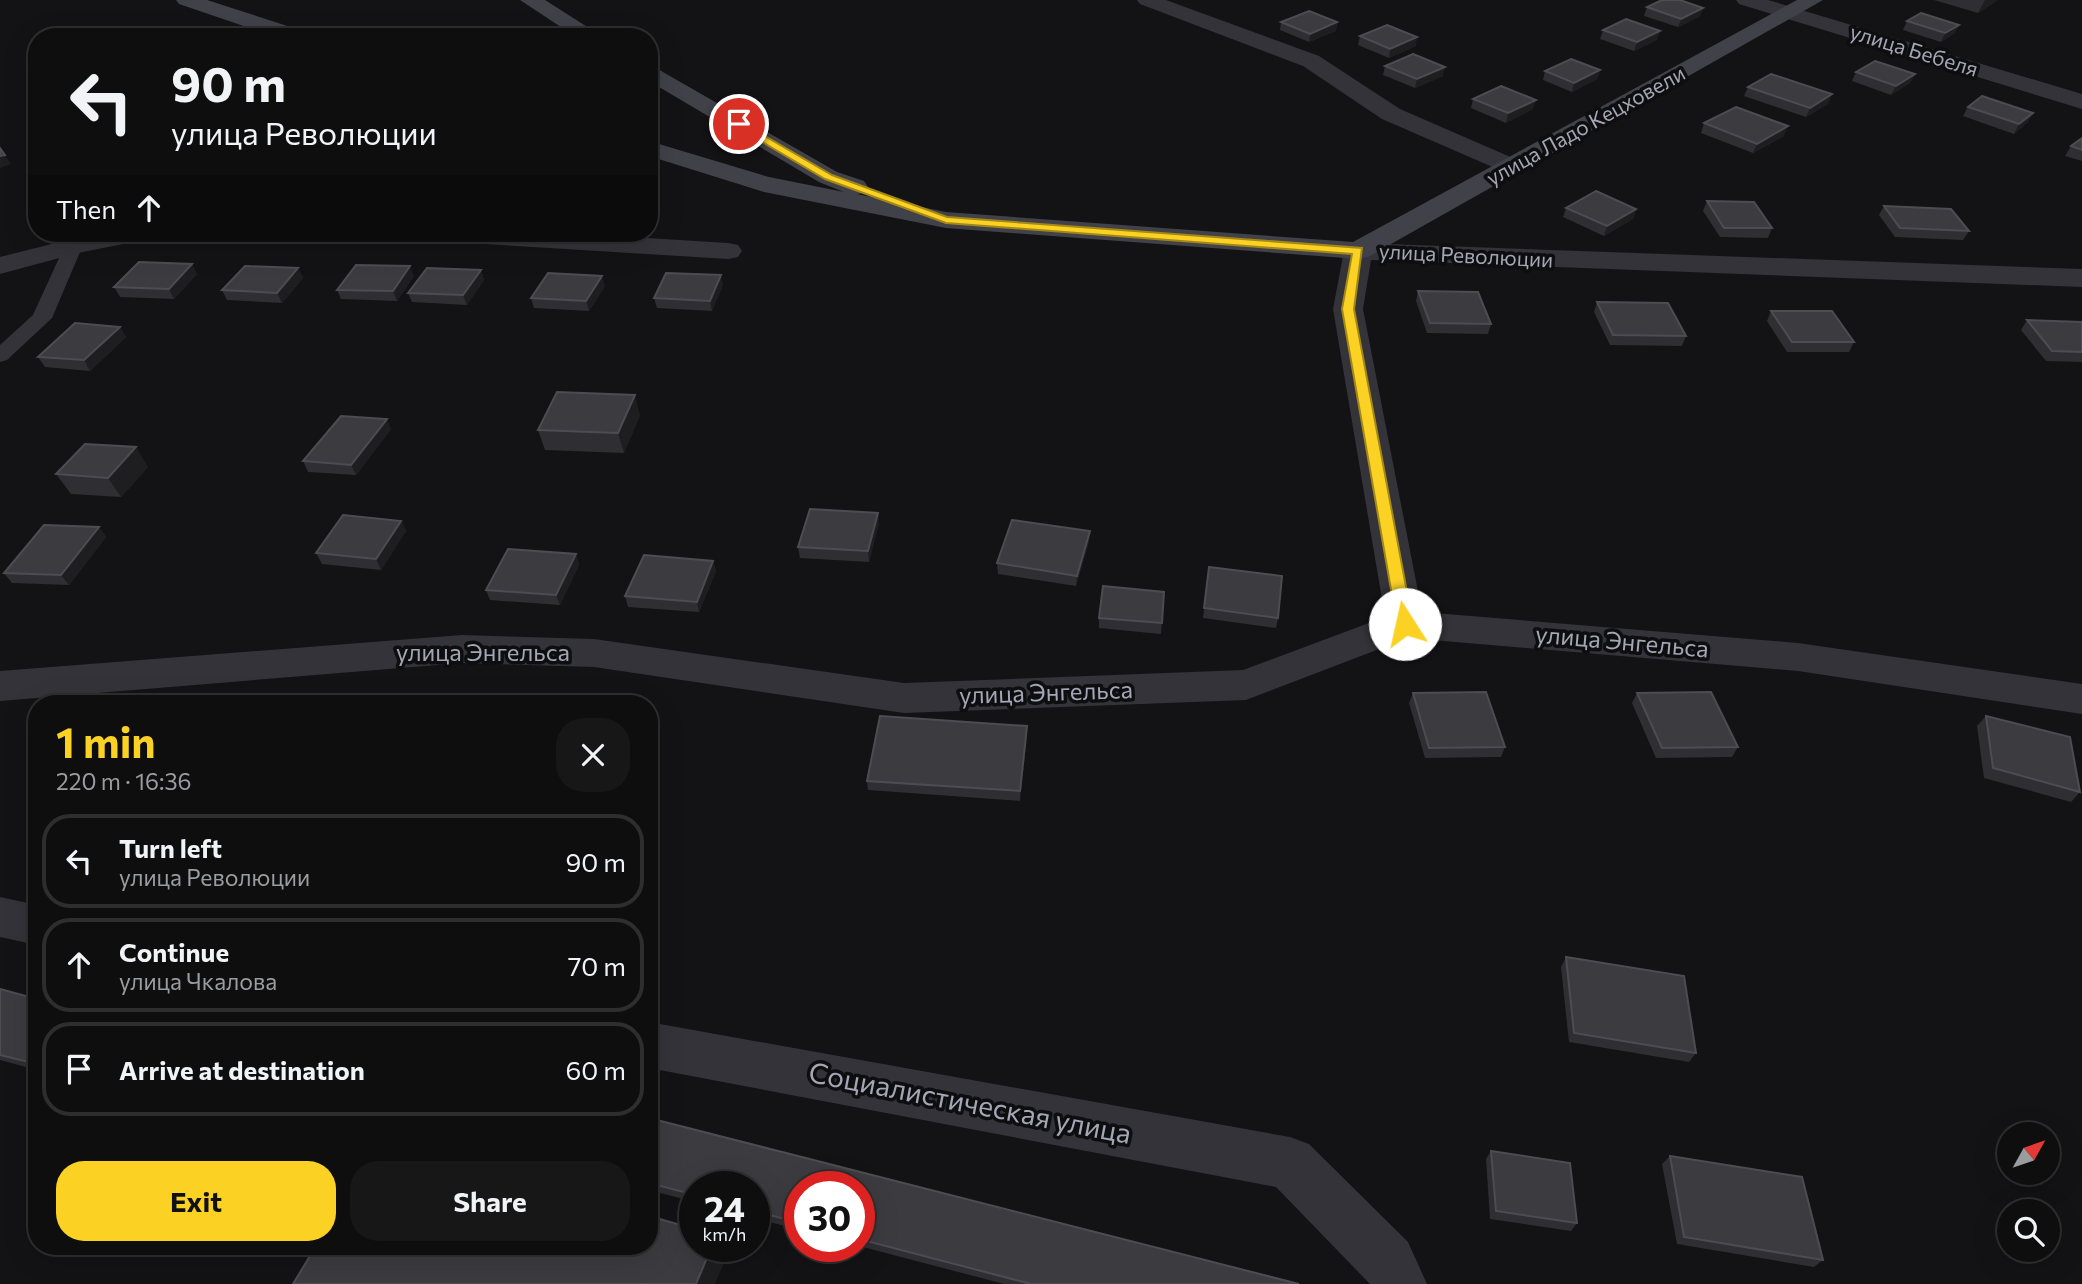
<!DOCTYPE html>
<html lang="en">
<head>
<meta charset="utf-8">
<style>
  body { margin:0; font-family:Commissioner,sans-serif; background:#171718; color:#f1f3f6; height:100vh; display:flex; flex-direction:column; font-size:26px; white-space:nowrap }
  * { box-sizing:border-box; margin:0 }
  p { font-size:23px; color:#9b9c9e }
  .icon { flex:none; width:38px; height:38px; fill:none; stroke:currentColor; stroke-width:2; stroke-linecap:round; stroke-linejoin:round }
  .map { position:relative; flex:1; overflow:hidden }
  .panel { position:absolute; left:28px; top:695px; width:630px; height:560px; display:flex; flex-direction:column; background:#0e0e0f; border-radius:28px; box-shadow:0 7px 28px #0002,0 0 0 2px #2e2e2f }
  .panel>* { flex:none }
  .top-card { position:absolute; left:28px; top:28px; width:630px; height:214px; border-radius:28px; box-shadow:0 7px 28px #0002,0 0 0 2px #2e2e2f; background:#0e0e0f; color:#f1f3f6; overflow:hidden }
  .needle { width:46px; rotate:50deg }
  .tools { position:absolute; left:1997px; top:1122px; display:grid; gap:14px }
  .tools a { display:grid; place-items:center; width:63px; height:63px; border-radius:50%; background:#0e0e0f; box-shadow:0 7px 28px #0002,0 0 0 2px #2e2e2f; font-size:35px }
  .speed { position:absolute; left:679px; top:1171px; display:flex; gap:14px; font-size:35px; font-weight:700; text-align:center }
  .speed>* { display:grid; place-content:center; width:91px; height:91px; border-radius:50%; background:#0e0e0f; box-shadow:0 7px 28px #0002,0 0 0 2px #2e2e2f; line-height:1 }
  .speed small { font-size:18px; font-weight:400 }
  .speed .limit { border:10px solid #d22; background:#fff; color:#111 }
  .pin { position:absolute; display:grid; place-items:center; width:60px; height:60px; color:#fff; margin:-30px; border:4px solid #fff; border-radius:50%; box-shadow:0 2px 7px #0007 }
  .me { position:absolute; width:77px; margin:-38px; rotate:350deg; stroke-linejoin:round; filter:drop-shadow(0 0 5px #0008) }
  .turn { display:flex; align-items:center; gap:24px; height:147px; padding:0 28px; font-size:32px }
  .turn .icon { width:91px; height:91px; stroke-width:2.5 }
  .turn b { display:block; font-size:49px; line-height:60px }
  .then { display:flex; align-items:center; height:66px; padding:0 28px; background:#0003; gap:14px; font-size:26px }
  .round { display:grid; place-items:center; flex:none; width:74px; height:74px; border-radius:28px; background:#171718 }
  .summary { display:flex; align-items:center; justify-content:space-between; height:119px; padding:0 28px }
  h1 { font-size:42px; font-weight:700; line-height:52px; color:#fbd224 }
  .cta { display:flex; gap:14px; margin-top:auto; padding:14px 28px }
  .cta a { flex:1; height:80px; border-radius:28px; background:#fbd224; color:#111; font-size:28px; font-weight:700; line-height:80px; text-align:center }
  .cta a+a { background:#171718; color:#f1f3f6 }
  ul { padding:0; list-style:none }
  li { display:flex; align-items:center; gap:21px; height:94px; margin:0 14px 10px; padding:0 14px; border:4px solid #2e2e2f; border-radius:28px }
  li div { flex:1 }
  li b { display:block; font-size:26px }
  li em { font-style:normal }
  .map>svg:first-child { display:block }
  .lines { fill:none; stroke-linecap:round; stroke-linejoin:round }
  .lane { fill:#333339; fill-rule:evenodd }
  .street { fill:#333339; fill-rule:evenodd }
  .secondary { fill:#414249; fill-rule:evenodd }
  .wall { fill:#2f2e32 }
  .shaded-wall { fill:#1e1d20 }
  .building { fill:#3b3b40; stroke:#4c4c52; stroke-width:2 }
  .route { fill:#fbd224; stroke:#a38817; stroke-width:2 }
  .labels { text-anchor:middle; stroke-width:7; stroke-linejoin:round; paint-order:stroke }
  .far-street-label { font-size:21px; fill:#a3a6b5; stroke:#0e0d0f }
  .street-label { font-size:24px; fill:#a3a6b5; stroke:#0e0d0f }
  .near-street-label { font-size:28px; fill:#a3a6b5; stroke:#0e0d0f }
</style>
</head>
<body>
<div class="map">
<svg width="2082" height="1284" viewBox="0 0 2082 1284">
  <rect width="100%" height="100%" fill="#131214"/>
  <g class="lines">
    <!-- lane -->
    <path class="lane" d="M74,239l9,6 -31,73 -45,42 -7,2v-17l33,-30 32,-70z"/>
    <!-- street -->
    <g class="street">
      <path d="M1137,0h29l153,56 81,53 122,53 4,5 -4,5h-18l-122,-53 -79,-53 -163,-62z"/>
      <path d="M1736,0h32l314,94v15l-343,-105z"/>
      <path d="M95,233h57l-4,6 -70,14 -78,21v-17z"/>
      <path d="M421,233h144l163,10 10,2 4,6 -4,6 -10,2 -293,-18 -10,-2z"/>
      <path d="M1358,243l724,26v18l-711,-27 -8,49 59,303 376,31 284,41v30l-284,-43 -390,-33 -162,62 -342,13 -310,-46 -132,-4 -462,38v-30l462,-36 132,4 310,44 339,-13 142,-53 -52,-308 11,-58 4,-6z"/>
      <path d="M0,897l37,8v40l-37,-8z"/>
      <path d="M649,1022l641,115 19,7 99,98 19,42h-57l-94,-97 -627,-119z"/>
    </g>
    <!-- secondary -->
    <g class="secondary">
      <path d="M176,0h31l99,32 3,5h-33l-97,-33z"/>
      <path d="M520,0h25l58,37h-27z"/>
      <path d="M1797,0h26l-455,257 -10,2 -412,-31 -182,-36 -115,-36v-15l120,36 75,15 -25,-10 -170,-101v-17l188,108 27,9 4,6 -4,6 -7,1 89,18 407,30z"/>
    </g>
  </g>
  <!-- wall -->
  <g class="wall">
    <path d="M1934,0h64l-20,13z"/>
    <path d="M1647,7l56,1 -3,8 -22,11 -34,-11z"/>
    <path d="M1907,21l48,12 -14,9 -38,-12z"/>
    <path d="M1281,22h56l-1,9 -27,11 -29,-12z"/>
    <path d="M1603,30l54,10 -23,11 -34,-12z"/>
    <path d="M1360,36l56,10 -27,12 -31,-13z"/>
    <path d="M1385,66l58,10 -28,12 -32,-13z"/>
    <path d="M1600,70l-3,9 -25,13 -29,-12 2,-9z"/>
    <path d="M1856,72l59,2 -5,9 -19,12 -39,-14z"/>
    <path d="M1748,87l80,17 -22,13 -62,-21z"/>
    <path d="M1473,99l60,10 -27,14 -35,-15z"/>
    <path d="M1968,107l60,15 -14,12 -51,-18z"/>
    <path d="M1704,123l80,13 -31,17 -52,-20z"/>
    <path d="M2082,138v23l-17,-5 6,-10z"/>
    <path d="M1707,201l65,27 -4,10 -48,-1 -17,-26z"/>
    <path d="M1884,206l85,25 -6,9 -68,-3 -16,-22z"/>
    <path d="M1566,208l70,1 -3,10 -29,17 -41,-19z"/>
    <path d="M192,264l5,10 -23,25 -54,-2 -6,-10z"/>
    <path d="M298,268l5,10 -21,25 -55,-3 -5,-10z"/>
    <path d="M481,270l3,10 -17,25 -55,-3 -4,-9z"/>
    <path d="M414,276l-17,25 -56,-2 -4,-9z"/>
    <path d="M723,285l-11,26 -55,-3 -3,-10z"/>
    <path d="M605,286l-16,25 -55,-3 -3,-10z"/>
    <path d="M1418,291l73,33 -3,10 -61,-1 -11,-32z"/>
    <path d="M1597,302l89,34 -4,10 -72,-1 -16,-33z"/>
    <path d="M1771,311l83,31 -5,10h-62l-20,-31z"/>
    <path d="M2027,320l55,2v40l-36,-1 -25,-31z"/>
    <path d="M120,327l6,10 -36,34 -45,-4 -7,-10z"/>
    <path d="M640,415l-16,38 -79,-3 -7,-20z"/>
    <path d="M391,429l-35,46 -48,-3 -5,-11z"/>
    <path d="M148,467l-27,30 -50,-3 -15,-20z"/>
    <path d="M401,521l5,10 -25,39 -59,-6 -6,-11z"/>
    <path d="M879,523l-10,39 -69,-4 -2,-11z"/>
    <path d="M99,527l7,10 -37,48 -57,-2 -8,-10z"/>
    <path d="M1089,542l-13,44 -78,-12 -1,-11z"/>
    <path d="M576,554l3,11 -19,40 -70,-5 -4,-10z"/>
    <path d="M713,561l3,10 -17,41 -71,-5 -3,-11z"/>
    <path d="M1209,567l69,51 -2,10 -73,-10z"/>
    <path d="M1164,592l-3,42 -62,-6v-10z"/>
    <path d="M1413,693l92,54 -4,10 -76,1 -16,-55z"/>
    <path d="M1637,693l101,54 -6,10 -76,1 -24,-55z"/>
    <path d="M1986,716l94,76 -9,10 -87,-24 -7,-52z"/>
    <path d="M1027,736l-7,65 -152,-11 -1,-9z"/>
    <path d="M1566,957l130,96 -7,9 -120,-20 -8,-75z"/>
    <path d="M0,989l37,10v71l-37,-10z"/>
    <path d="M649,1118l650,166h-295l-145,-38v-60h-59v44l-46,-12v-32h-59v16l-46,-12z"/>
    <path d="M1491,1151l86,72 -6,8 -81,-12 -4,-60z"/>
    <path d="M1670,1156l153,104 -9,7 -137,-23 -15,-80z"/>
  </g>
  <!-- shaded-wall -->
  <g class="shaded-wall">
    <path d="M1985,0h13l-20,13z"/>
    <path d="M1703,8l-3,8 -22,11 3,-8z"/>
    <path d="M1337,22l-1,9 -27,11 1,-8z"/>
    <path d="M1959,25l-4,8 -14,9 4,-9z"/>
    <path d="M1660,31l-3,9 -23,11 3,-9z"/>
    <path d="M1417,37l-1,9 -27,12 1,-9z"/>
    <path d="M1445,67l-2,9 -28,12 2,-9z"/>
    <path d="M1600,70l-3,9 -25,13 2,-9z"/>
    <path d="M1915,74l-5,9 -19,12 5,-9z"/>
    <path d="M1832,94l-4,10 -22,13 4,-9z"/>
    <path d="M1536,100l-3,9 -27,14 2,-10z"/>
    <path d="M2033,113l-5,9 -14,12 5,-10z"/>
    <path d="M1788,126l-4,10 -31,17 4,-9z"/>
    <path d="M5,155l6,9 -11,4v-12z"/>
    <path d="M1636,209l-3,10 -29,17 3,-10z"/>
    <path d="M192,264l5,10 -23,25 -5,-10z"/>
    <path d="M410,266l4,10 -17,25 -4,-10z"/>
    <path d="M298,268l5,10 -21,25 -5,-10z"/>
    <path d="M481,270l3,10 -17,25 -4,-10z"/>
    <path d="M721,275l2,10 -11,26 -2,-10z"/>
    <path d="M602,276l3,10 -16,25 -3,-10z"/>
    <path d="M120,327l6,10 -36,34 -6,-11z"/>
    <path d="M635,395l5,20 -16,38 -6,-20z"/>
    <path d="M387,419l4,10 -35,46 -5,-10z"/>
    <path d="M136,447l12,20 -27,30 -13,-19z"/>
    <path d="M878,513l1,10 -10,39 -1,-11z"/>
    <path d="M401,521l5,10 -25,39 -5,-11z"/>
    <path d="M99,527l7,10 -37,48 -8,-10z"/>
    <path d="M1090,531l-1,11 -13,44 1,-10z"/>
    <path d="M576,554l3,11 -19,40 -4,-10z"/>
    <path d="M713,561l3,10 -17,41 -2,-10z"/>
    <path d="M1027,726v10l-7,65v-10z"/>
    <path d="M712,1246h10l5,10 -12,28h-19z"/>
  </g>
  <!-- building -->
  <g class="building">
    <path d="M1662,0h18l23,8 -22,11 -34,-12z"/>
    <path d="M1309,11l28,11 -27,12 -29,-12z"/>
    <path d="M1921,13l38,12 -14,8 -38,-12z"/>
    <path d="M1626,19l34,12 -23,11 -34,-12z"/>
    <path d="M1387,25l30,12 -27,12 -30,-13z"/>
    <path d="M1413,54l32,13 -28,12 -32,-13z"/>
    <path d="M1571,59l29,11 -26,13 -29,-12z"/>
    <path d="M1875,61l40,13 -19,12 -40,-14z"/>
    <path d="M1771,74l61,20 -22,14 -62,-21z"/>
    <path d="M1501,86l35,14 -28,13 -35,-14z"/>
    <path d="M1982,96l51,17 -14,11 -51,-17z"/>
    <path d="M1736,107l52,19 -31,18 -53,-21z"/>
    <path d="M2082,138v12l-11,-4z"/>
    <path d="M0,148l5,7 -5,1z"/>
    <path d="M1596,191l40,18 -29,17 -41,-18z"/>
    <path d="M1707,201l47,1 18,26h-48z"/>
    <path d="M1884,206l67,3 18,22 -69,-3z"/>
    <path d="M139,262l53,2 -23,25 -55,-2z"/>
    <path d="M356,265l54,1 -17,25 -56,-1z"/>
    <path d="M245,266l53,2 -21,25 -55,-3z"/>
    <path d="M427,268l54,2 -18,25 -55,-2z"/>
    <path d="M548,273l54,3 -16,25 -55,-3z"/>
    <path d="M666,273l55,2 -11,26 -56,-3z"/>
    <path d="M1418,291l60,1 13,32 -61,-1z"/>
    <path d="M1597,302l71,1 18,33 -73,-1z"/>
    <path d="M1771,311h61l22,31h-62z"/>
    <path d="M2027,320l55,2v30l-30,-1z"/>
    <path d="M75,323l45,4 -36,33 -46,-3z"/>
    <path d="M557,392l78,3 -17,38 -80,-3z"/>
    <path d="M341,416l46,3 -36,46 -48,-4z"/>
    <path d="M85,444l51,3 -28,31 -52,-4z"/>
    <path d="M810,509l68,4 -10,38 -70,-4z"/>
    <path d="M343,515l58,6 -25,38 -60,-6z"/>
    <path d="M1012,520l78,11 -13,45 -80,-13z"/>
    <path d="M44,525l55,2 -38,48 -57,-2z"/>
    <path d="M508,549l68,5 -20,41 -70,-5z"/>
    <path d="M644,555l69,6 -16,41 -72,-6z"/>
    <path d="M1209,567l73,9 -4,42 -74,-10z"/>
    <path d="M1103,586l61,6 -2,31 -63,-5z"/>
    <path d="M1486,692l19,55 -76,1 -16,-55z"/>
    <path d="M1711,692l27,55 -76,1 -25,-55z"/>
    <path d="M880,716l147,10 -7,65 -153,-10z"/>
    <path d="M1986,716l84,21 10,55 -87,-24z"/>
    <path d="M1566,957l118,19 12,77 -122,-20z"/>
    <path d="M0,989l37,10v65l-37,-9z"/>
    <path d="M649,1118l650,166h-268l-172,-45v-53h-59v37l-46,-12v-25h-59v9l-46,-12z"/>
    <path d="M1491,1151l79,12 7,60 -81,-12z"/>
    <path d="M1670,1156l132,21 21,83 -139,-23z"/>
    <path d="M649,1216l46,13v17h17l-16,38h-403l23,-38h333z"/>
  </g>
  <!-- route -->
  <path class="route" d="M739,121l93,54 115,42 415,31 -8,61 59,315 -2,4h-11l-3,-4 -55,-315 10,-55 -406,-31 -121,-44 -90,-53z"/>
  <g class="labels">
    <!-- far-street labels -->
    <g class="far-street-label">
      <text transform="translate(1914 51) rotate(17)" y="7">улица Бебеля</text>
      <text transform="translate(1586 126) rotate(-29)" y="7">улица Ладо Кецховели</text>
      <text transform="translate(1466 256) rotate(3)" y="7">улица Революции</text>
    </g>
    <!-- street labels -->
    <g class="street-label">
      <text transform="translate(1622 642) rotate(5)" y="8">улица Энгельса</text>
      <text x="483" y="661">улица Энгельса</text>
      <text transform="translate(1046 693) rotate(-2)" y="8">улица Энгельса</text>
    </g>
    <!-- near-street labels -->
    <g class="near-street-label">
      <text transform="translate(970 1103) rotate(11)" y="10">Социалистическая улица</text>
    </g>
  </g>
</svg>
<div class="tools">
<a><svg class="needle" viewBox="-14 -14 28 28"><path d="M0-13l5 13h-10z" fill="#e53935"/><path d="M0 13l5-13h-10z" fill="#9b9c9e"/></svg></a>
<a><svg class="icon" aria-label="search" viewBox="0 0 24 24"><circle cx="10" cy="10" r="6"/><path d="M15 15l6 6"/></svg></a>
</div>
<div class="speed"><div>24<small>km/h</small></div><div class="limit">30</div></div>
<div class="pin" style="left:739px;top:124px;background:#d93025"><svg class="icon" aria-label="arrive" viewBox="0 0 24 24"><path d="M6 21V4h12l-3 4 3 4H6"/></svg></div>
<svg class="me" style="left:1405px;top:624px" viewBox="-20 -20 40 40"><circle r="19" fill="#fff"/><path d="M0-13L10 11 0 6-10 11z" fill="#fbd224"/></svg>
<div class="top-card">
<div class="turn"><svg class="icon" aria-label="left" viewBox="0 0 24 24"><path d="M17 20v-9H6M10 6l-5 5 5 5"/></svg><div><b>90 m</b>улица Революции</div></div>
<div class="then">Then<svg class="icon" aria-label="ahead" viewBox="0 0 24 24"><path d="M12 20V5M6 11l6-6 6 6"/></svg></div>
</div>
<section class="panel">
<div class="summary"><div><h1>1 min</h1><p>220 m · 16:36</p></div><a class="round"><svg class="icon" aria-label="close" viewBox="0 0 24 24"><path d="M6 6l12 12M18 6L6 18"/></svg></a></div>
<ul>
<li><svg class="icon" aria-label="left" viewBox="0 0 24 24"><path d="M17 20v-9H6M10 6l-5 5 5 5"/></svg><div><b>Turn left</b><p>улица Революции</p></div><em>90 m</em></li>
<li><svg class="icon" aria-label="ahead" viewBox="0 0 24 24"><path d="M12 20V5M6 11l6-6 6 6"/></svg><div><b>Continue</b><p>улица Чкалова</p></div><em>70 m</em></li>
<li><svg class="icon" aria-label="arrive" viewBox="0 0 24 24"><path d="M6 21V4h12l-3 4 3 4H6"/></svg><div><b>Arrive at destination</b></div><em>60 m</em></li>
</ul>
<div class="cta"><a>Exit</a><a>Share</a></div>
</section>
</div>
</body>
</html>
